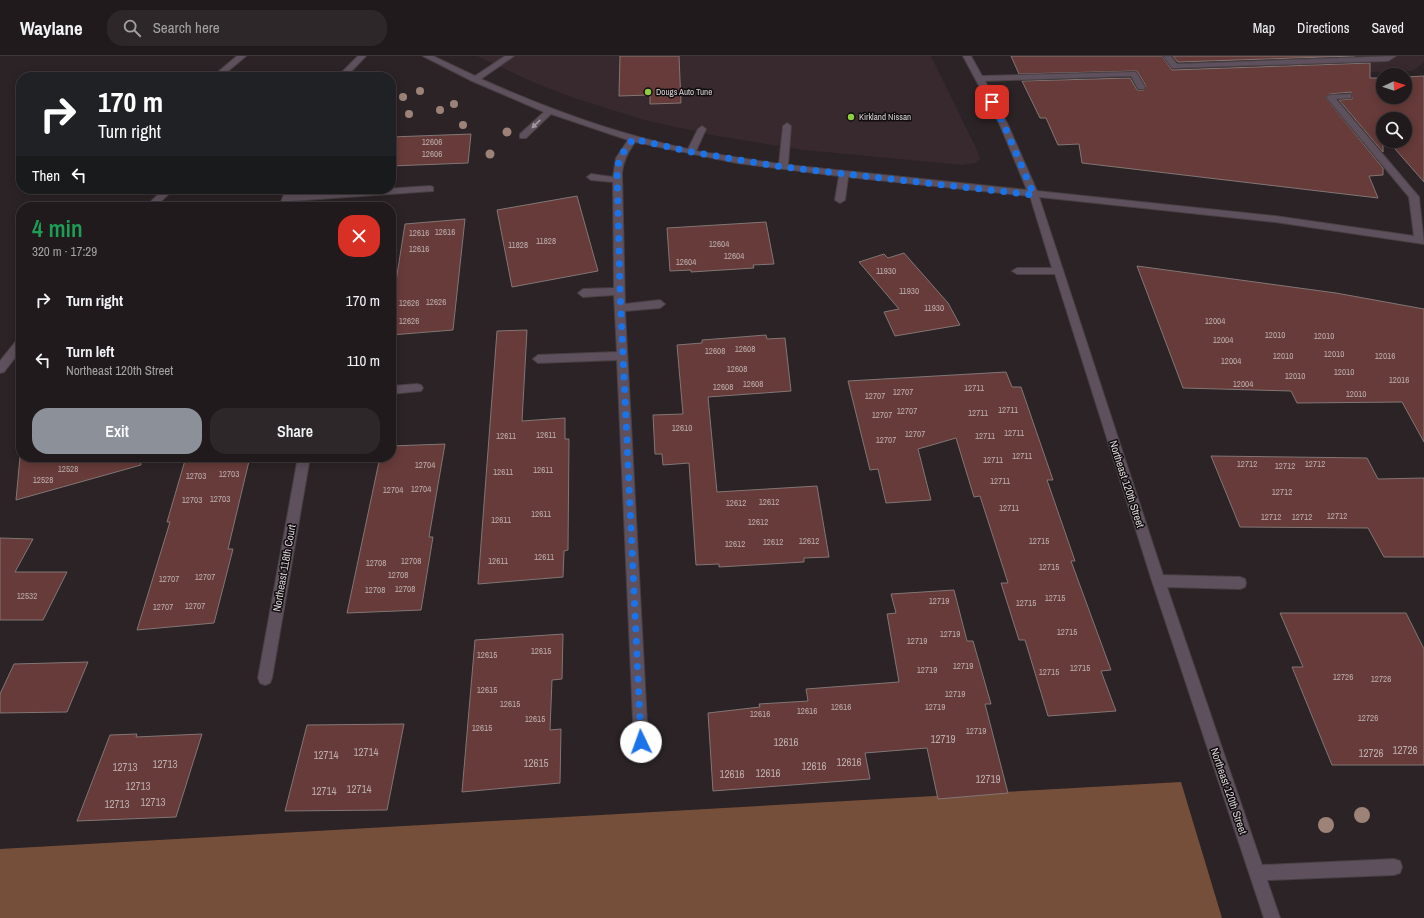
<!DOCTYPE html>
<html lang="en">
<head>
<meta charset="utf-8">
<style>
  body { margin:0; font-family:"Archivo Narrow",sans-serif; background:#2d2729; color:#f1f3f6; height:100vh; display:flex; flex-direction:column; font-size:15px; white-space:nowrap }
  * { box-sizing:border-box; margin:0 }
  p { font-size:13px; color:#a2a1a3 }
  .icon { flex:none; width:22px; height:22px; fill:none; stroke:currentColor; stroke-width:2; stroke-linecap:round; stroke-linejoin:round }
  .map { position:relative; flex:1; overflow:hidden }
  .details { position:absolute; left:16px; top:146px; width:380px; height:260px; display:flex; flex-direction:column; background:#201a1c; border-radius:16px; box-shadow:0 2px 10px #0003,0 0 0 1px #3d383b }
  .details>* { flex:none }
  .banner { position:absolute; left:16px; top:16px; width:380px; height:122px; border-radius:16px; box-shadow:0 2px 10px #0003,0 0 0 1px #3d383b; background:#202124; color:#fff; overflow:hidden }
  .needle { width:26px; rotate:87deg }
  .controls { position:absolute; left:1376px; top:12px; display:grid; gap:8px }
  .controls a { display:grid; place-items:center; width:36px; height:36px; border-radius:50%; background:#201a1c; box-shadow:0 2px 10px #0003,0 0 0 1px #3d383b; font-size:20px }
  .pin { position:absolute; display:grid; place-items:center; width:34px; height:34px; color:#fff; margin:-17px; border-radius:8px; box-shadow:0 2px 6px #0006 }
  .me { position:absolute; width:44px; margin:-22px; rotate:357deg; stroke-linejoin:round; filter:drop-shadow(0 0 3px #0008) }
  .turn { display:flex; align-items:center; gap:14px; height:84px; padding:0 16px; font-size:18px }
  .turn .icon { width:52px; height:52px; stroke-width:2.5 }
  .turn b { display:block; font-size:28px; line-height:34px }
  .then { display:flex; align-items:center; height:38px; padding:0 16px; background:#0003; gap:8px; font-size:15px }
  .round { display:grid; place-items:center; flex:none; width:42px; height:42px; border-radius:16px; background:#2d2729 }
  .headline { display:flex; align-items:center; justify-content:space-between; height:68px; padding:0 16px }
  h1 { font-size:24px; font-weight:600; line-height:30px; color:#1e9e55 }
  .button { display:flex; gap:8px; margin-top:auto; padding:8px 16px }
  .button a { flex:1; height:46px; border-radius:16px; background:#8c9099; color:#fff; font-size:16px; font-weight:600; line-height:46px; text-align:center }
  .button a+a { background:#2d2729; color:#f1f3f6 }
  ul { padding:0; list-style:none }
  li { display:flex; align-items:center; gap:12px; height:60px; padding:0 16px }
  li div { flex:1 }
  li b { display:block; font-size:15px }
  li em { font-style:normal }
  header { display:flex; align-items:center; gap:24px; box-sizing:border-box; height:56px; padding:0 20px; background:#201a1c; border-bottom:1px solid #3d383b }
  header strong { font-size:19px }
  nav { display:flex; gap:22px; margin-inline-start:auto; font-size:14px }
  .search { width:280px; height:36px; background:#2d2729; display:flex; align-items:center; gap:10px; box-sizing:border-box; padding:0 14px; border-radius:16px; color:#a2a1a3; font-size:15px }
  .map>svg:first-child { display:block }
  .built { fill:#38292e }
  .forest { fill:#764f3a }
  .building { fill:#663b39; stroke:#827675 }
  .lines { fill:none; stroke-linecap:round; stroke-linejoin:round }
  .minor-casing { stroke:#473f42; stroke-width:2 }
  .minor { fill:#5e505c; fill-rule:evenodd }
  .tree { fill:#9c8277 }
  .oneway { fill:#a2989f }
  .route { stroke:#1a73e8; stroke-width:7; stroke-dasharray:0 12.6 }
  .poi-dot { fill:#8ecd42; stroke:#110d0f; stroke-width:1.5 }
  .labels { text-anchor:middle; stroke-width:3; stroke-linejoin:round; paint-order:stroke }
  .far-poi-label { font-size:9px; fill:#d9d3d5; stroke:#110d0f; text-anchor:start }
  .number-label { font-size:9px; fill:#bcadae }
  .street-label { font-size:11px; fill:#d9d3d5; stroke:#110d0f }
  .near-number-label { font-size:11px; fill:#bcadae }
</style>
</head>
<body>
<header>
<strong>Waylane</strong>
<div class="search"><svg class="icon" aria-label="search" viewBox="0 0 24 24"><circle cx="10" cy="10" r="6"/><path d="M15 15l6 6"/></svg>Search here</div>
<nav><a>Map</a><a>Directions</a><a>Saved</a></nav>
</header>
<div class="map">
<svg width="1424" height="862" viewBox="0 0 1424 862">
  <rect width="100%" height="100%" fill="#2b2326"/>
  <!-- built -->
  <g class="built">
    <path d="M477,0h454l47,96 2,7 -4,4 -14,2 -158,-15 -87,-14 -73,-16 -73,-23 -43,-17z"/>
    <path d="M1154,0h270v6l-11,9 -245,5z"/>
  </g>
  <!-- forest -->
  <path class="forest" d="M1181,726l41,136h-1222v-69z"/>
  <!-- building -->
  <g class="building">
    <path d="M620,0h59l2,47 -31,1v-9l-31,1z"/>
    <path d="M1011,0h151l10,14 198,-7v15h13v19h22v-20l19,-1v106l-36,-41h17v-22h-22v33l-44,-52 13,-1 -1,-7 -21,2 -5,3 58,71v7l-14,1 9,22 -296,-35 -3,-19 -21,1 -12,-27h-6l-18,-37 108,-3 7,12h7l2,-4 -9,-15 -118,3z"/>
    <path d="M1173,0h182l-177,6z"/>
    <path d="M471,78l-3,29 -77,3v-29z"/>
    <path d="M577,140l21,75 -86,16 -15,-77z"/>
    <path d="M465,163l-12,111 -62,5v-41h3l11,-70z"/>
    <path d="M766,166l8,42 -21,1 1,3 -63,4v-2l-21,1 -3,-43z"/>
    <path d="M904,197l44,50 12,22 -65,11 -11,-24 15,-3 -40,-47 25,-8 4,4z"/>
    <path d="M1137,210l199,27 88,16v133l-22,-40 -105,1 -6,-12 -108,-3z"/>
    <path d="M527,274l-5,91 43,-3v21h4l-1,111 -4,1 -1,26 -85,7 19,-253z"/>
    <path d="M766,279l1,4 18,-1 6,53 -83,6 9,95 100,-6 12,71 -25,1v4l-85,5v-3l-23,1 -7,-102 -26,2 -1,-11h-7l-2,-39 30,-1 -6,-69 25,-2v-3z"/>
    <path d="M1006,316l6,15h9l32,93h-6l28,81h-4l40,109 -10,1 15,40 -68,5 -23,-76h-6l-18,-57h7l-28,-87 -6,1 -18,-59 -38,11 13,51 -45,3 -8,-34 -8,1 -22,-89z"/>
    <path d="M445,388l-16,93h4l-12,73 -74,3 33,-156h11v-11z"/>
    <path d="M1211,400l156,2 11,21 46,-1v79h-40l-16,-29 -128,-1z"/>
    <path d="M20,401h120l1,8 -125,35z"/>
    <path d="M186,401h64l-22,92h5l-19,74 -77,7 33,-108h-3z"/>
    <path d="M0,482l33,1 -18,33h52l-24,48h-43z"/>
    <path d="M954,534l13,51h6l18,63h-6l23,89 -70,6 -11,-51 -62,5 5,26 -157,12 -5,-78 52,-6 -1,-3 49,-3 -2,-12 93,-7 -12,-68 9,-1 -5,-19z"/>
    <path d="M1280,557h126l18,36v116h-92l-40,-98h11z"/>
    <path d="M563,578l-1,45 -10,1 -2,50 11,-1 -1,54 -98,9 13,-152z"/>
    <path d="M88,606l-21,50 -67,1v-19l14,-30z"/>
    <path d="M404,668l-17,86 -102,1 22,-86z"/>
    <path d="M137,678l-1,3 66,-3 -26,83 -99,4 33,-86z"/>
  </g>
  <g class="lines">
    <!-- minor casing -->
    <g class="minor-casing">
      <g id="minor">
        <path d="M237,0h9l-25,21h-9z"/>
        <path d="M358,0h8l-20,21h-9z"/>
        <path d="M423,0h10l42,20 30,-20h9l-33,23c67,30 135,55 207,70l10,-20 4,-3 4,3 -10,22 83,13 4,-38 4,-3 4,3 -3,39 239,25 -27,-65 -37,-69h8l11,20 151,-4h3l9,15 -1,2h-6l-7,-13 -146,5 23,44 29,66 238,25 139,20 -5,-39 -83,-100 4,-2 21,-1v4l-15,1 83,98 5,47 -149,-22 -236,-25 124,378 77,2 5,2 1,4 -1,4 -5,2 -73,-2 95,278 132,-6 6,2 2,6 -2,6 -6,2 -127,5 13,38h-16l-112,-337 -97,-307h-38l-5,-3 5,-3h35l-22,-72 -182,-19 -3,23 -5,3 -5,-3 4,-24 -102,-13 -102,-21c-7,10 -12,19 -13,31l3,131 35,-4 5,4 -5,4 -35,3 23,431 -2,5 -5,2 -5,-2 -2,-5 -17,-382 -79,3 -5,-4 5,-4 79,-3 -3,-57 -31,2 -5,-4 5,-4 31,-1 -1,-106 -22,-2 -4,-3 4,-3 22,3 3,-19 12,-18 -77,-26 -25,24h-6v-4l24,-22 -72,-31z"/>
        <path d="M1163,0h8l6,8 219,-8 -8,5 -213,7h-3z"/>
        <path d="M430,130l3,1v4l-142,10 -2,6h-10l7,-18h10l-3,6z"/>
        <path d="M164,133h10l-19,18h-10z"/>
        <path d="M21,283v11l-17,22 -4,1v-12l17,-21z"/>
        <path d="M417,328l4,1 2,3 -2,3 -30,3v-8z"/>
        <path d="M298,401h12l-38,221 -2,5 -5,2 -5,-2 -2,-5z"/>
      </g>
    </g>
    <!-- minor -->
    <use href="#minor" class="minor"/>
  </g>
  <!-- trees -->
  <g class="tree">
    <circle cx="420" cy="35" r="4"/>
    <circle cx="403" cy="41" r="4"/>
    <circle cx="454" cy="48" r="4"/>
    <circle cx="440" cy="54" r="4"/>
    <circle cx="409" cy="58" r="4"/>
    <circle cx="463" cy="69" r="4"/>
    <circle cx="507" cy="76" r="4.5"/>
    <circle cx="490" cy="98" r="4.5"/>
    <circle cx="1362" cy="759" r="8"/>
    <circle cx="1326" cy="769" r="8"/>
  </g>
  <!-- one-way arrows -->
  <defs><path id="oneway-solid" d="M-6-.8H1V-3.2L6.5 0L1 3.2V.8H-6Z"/></defs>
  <use class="oneway" href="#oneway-solid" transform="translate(536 68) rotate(137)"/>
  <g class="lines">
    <!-- route -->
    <path class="route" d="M641,686l-21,-451 -3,-124 5,-13 11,-15 58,13 92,15 251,28 -30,-70 -12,-23"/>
  </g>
  <!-- markers -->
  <g class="poi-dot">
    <circle cx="648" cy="36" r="4"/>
    <circle cx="851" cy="61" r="4"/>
  </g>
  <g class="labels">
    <!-- far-poi labels -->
    <g class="far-poi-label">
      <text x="656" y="39">Dougs Auto Tune</text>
      <text x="859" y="64">Kirkland Nissan</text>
    </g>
    <!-- number labels -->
    <g class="number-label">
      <text x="432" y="89">12606</text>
      <text x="432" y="101">12606</text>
      <text x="445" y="179">12616</text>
      <text x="419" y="180">12616</text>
      <text x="546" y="188">11828</text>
      <text x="719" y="191">12604</text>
      <text x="518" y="192">11828</text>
      <text x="419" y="196">12616</text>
      <text x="734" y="203">12604</text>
      <text x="686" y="209">12604</text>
      <text x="886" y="218">11930</text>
      <text x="909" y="238">11930</text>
      <text x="436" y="249">12626</text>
      <text x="409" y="250">12626</text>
      <text x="934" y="255">11930</text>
      <text x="409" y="268">12626</text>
      <text x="1215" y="268">12004</text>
      <text x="1275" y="282">12010</text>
      <text x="1324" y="283">12010</text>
      <text x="1223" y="287">12004</text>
      <text x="745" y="296">12608</text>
      <text x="715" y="298">12608</text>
      <text x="1334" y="301">12010</text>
      <text x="1283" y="303">12010</text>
      <text x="1385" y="303">12016</text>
      <text x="1231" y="308">12004</text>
      <text x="737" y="316">12608</text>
      <text x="1344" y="319">12010</text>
      <text x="1295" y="323">12010</text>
      <text x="1399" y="327">12016</text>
      <text x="753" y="331">12608</text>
      <text x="1243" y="331">12004</text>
      <text x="723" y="334">12608</text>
      <text x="974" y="335">12711</text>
      <text x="903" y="339">12707</text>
      <text x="1356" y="341">12010</text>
      <text x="875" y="343">12707</text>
      <text x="1008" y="357">12711</text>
      <text x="907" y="358">12707</text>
      <text x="978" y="360">12711</text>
      <text x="882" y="362">12707</text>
      <text x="682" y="375">12610</text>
      <text x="1014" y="380">12711</text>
      <text x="915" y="381">12707</text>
      <text x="546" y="382">12611</text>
      <text x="506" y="383">12611</text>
      <text x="985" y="383">12711</text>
      <text x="886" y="387">12707</text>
      <text x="1022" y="403">12711</text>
      <text x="993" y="407">12711</text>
      <text x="1247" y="411">12712</text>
      <text x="1315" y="411">12712</text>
      <text x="425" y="412">12704</text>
      <text x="1285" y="413">12712</text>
      <text x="68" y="416">12528</text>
      <text x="543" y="417">12611</text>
      <text x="503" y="419">12611</text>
      <text x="229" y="421">12703</text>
      <text x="196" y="423">12703</text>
      <text x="43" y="427">12528</text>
      <text x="1000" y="428">12711</text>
      <text x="421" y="436">12704</text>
      <text x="393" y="437">12704</text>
      <text x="1282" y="439">12712</text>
      <text x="220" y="446">12703</text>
      <text x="192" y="447">12703</text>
      <text x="769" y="449">12612</text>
      <text x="736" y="450">12612</text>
      <text x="1009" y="455">12711</text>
      <text x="541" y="461">12611</text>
      <text x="1337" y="463">12712</text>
      <text x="1271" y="464">12712</text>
      <text x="1302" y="464">12712</text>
      <text x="501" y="467">12611</text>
      <text x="758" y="469">12612</text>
      <text x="809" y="488">12612</text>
      <text x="1039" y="488">12715</text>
      <text x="773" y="489">12612</text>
      <text x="735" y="491">12612</text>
      <text x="544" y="504">12611</text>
      <text x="411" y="508">12708</text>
      <text x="498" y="508">12611</text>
      <text x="376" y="510">12708</text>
      <text x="1049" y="514">12715</text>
      <text x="398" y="522">12708</text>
      <text x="205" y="524">12707</text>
      <text x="169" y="526">12707</text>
      <text x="405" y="536">12708</text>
      <text x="375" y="537">12708</text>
      <text x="27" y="543">12532</text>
      <text x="1055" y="545">12715</text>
      <text x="939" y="548">12719</text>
      <text x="1026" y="550">12715</text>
      <text x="195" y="553">12707</text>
      <text x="163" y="554">12707</text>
      <text x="1067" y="579">12715</text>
      <text x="950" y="581">12719</text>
      <text x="917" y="588">12719</text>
      <text x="541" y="598">12615</text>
      <text x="487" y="602">12615</text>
      <text x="963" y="613">12719</text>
      <text x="1080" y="615">12715</text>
      <text x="927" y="617">12719</text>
      <text x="1049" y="619">12715</text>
      <text x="1343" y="624">12726</text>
      <text x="1381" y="626">12726</text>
      <text x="487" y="637">12615</text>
      <text x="955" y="641">12719</text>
      <text x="510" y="651">12615</text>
      <text x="841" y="654">12616</text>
      <text x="935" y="654">12719</text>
      <text x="807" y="658">12616</text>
      <text x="760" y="661">12616</text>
      <text x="1368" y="665">12726</text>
      <text x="535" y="666">12615</text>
      <text x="482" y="675">12615</text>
      <text x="976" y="678">12719</text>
    </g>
    <!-- street labels -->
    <g class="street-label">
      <text transform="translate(1127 428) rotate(72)" y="4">Northeast 120th Street</text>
      <text transform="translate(284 512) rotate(-80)" y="4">Northeast 118th Court</text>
      <text transform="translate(1229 735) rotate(71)" y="4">Northeast 120th Street</text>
    </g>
    <!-- near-number labels -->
    <g class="near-number-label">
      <text x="943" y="687">12719</text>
      <text x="786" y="690">12616</text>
      <text x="1405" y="698">12726</text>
      <text x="366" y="700">12714</text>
      <text x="1371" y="701">12726</text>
      <text x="326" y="703">12714</text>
      <text x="849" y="710">12616</text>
      <text x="536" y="711">12615</text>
      <text x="165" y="712">12713</text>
      <text x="814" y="714">12616</text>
      <text x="125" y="715">12713</text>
      <text x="768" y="721">12616</text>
      <text x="732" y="722">12616</text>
      <text x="988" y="727">12719</text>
      <text x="138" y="734">12713</text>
      <text x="359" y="737">12714</text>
      <text x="324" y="739">12714</text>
      <text x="153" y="750">12713</text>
      <text x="117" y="752">12713</text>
    </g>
  </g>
</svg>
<div class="controls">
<a><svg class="needle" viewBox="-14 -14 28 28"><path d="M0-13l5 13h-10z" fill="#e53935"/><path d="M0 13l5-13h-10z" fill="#a2a1a3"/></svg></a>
<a><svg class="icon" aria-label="search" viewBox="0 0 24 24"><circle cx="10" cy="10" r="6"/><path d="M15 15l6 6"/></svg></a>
</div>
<div class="pin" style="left:992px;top:46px;background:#d93025"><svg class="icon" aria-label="arrive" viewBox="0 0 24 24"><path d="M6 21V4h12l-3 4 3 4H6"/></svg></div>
<svg class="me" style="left:641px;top:686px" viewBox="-20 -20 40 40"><circle r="19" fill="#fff"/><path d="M0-13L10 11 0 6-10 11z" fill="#1a73e8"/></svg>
<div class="banner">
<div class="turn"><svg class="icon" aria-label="right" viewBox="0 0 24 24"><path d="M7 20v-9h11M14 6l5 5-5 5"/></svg><div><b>170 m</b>Turn right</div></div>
<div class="then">Then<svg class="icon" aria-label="left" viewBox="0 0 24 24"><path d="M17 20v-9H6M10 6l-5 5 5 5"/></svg></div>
</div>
<section class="details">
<div class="headline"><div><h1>4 min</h1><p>320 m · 17:29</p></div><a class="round" style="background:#d93025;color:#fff"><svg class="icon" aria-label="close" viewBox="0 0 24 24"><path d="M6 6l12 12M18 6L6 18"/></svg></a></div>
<ul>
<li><svg class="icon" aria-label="right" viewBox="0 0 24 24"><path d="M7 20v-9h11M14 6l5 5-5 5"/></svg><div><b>Turn right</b></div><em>170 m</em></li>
<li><svg class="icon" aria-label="left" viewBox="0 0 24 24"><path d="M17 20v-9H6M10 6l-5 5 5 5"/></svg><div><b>Turn left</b><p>Northeast 120th Street</p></div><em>110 m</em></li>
</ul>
<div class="button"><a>Exit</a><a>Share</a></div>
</section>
</div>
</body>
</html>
